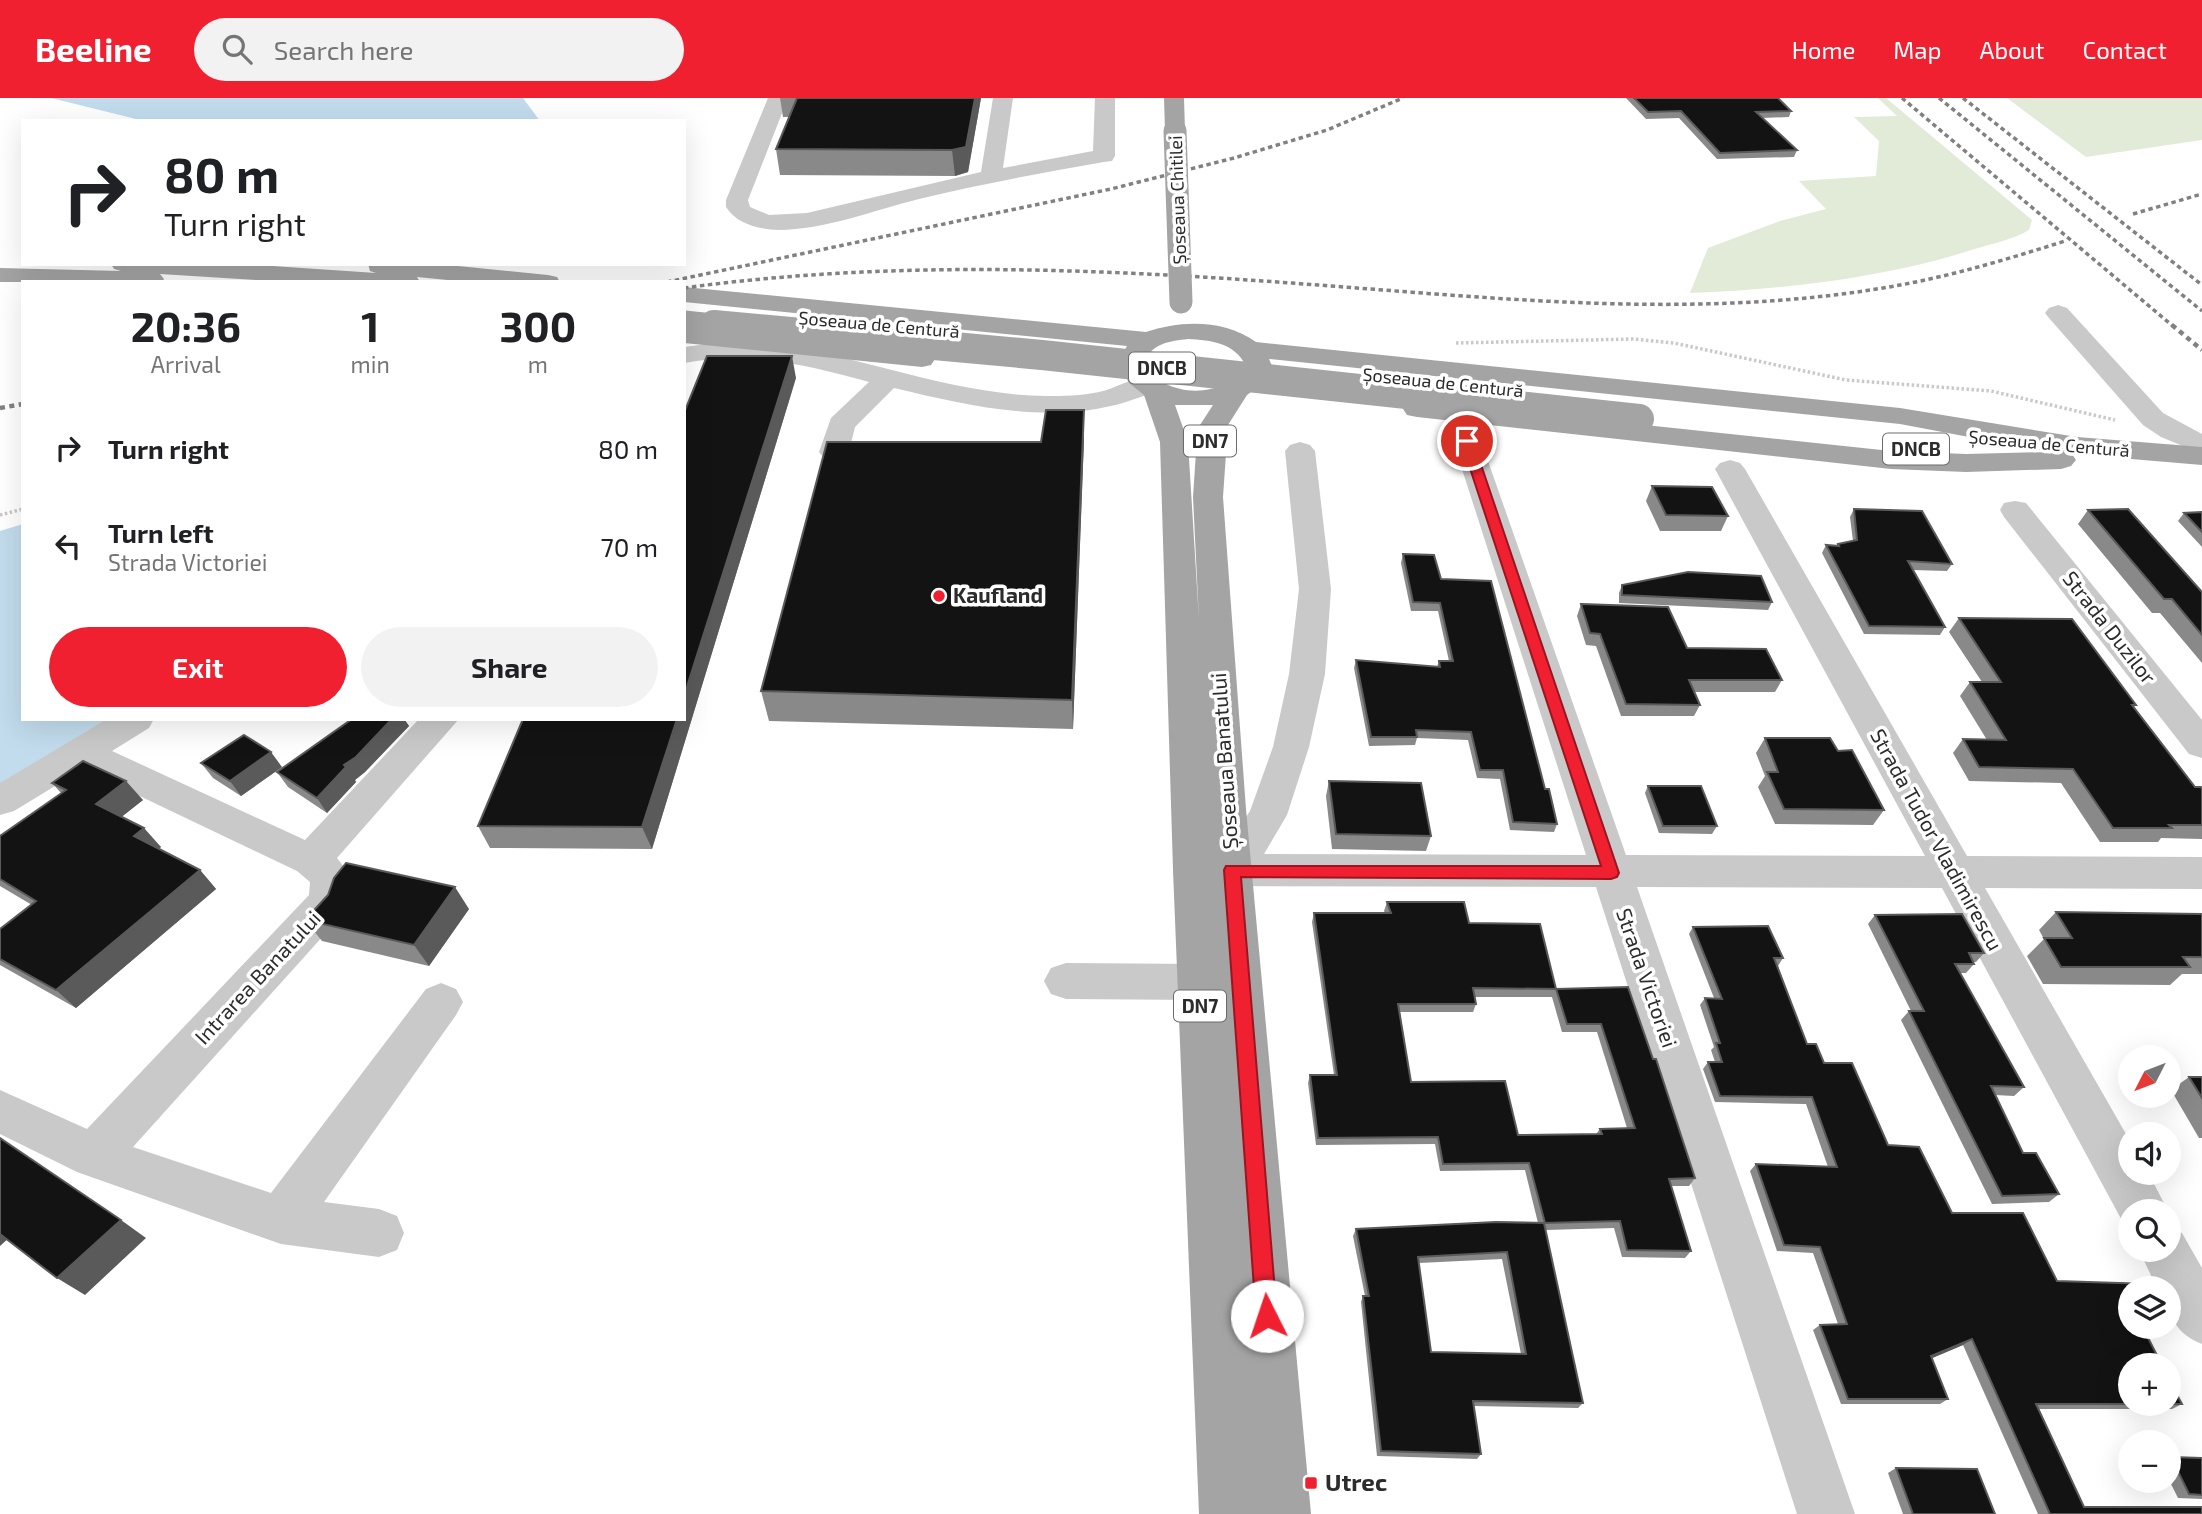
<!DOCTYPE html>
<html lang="en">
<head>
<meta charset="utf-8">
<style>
  body { margin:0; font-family:"Exo 2",sans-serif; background:#f2f2f2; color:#202124; height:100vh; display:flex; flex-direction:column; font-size:26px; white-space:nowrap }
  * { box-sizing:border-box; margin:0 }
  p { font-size:23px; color:#757577 }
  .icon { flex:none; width:38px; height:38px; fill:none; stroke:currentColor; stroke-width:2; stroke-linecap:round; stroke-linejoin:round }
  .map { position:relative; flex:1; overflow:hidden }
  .side { position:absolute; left:21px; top:182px; width:665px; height:441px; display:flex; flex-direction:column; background:#fff; border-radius:0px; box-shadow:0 7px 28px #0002 }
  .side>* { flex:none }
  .top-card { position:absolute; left:21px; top:21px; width:665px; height:147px; border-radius:0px; box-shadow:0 7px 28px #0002; background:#fff; color:#202124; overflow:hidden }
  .needle { width:46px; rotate:228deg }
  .tools { position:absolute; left:2118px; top:947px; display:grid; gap:14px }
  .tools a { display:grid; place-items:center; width:63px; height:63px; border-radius:50%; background:#fff; box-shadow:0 7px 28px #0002; font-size:35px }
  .pin { position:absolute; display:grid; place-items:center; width:60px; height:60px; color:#fff; margin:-30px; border:4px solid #fff; border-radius:50%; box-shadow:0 2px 7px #0007 }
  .me { position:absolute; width:77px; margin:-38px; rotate:356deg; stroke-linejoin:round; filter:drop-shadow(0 0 5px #0008) }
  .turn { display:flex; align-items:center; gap:24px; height:147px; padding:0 28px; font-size:32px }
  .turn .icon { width:91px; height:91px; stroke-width:2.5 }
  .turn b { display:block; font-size:49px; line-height:60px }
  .eta { display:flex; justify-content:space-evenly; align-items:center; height:119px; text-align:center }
  .eta b { font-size:42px; font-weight:700; line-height:49px }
  .action { display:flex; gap:14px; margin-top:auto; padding:14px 28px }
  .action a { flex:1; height:80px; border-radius:42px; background:#f02031; color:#fff; font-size:28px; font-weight:700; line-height:80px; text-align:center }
  .action a+a { background:#f2f2f2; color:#202124 }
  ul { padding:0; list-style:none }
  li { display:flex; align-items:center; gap:21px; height:98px; padding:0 28px }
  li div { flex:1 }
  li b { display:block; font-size:26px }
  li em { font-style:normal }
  header { display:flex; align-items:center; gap:42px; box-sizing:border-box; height:98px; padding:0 35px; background:#f02031; color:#fff }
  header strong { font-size:33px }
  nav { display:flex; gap:38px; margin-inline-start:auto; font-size:24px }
  .search { width:490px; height:63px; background:#f2f2f2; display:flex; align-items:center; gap:18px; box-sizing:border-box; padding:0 24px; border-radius:38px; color:#757577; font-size:26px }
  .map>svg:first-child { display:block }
  .green { fill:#e2ebd7 }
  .water { fill:#c2dced }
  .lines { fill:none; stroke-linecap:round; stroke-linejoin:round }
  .path { stroke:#c9c9c9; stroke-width:3.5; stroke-dasharray:2.5 2.5; stroke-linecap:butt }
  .minor { fill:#c9c9c9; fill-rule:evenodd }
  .major { fill:#a4a4a4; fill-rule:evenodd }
  .rail-far1 { stroke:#818181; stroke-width:3.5; stroke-dasharray:4.5 3.5; stroke-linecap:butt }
  .rail { stroke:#818181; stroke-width:4.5; stroke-dasharray:5 4.5; stroke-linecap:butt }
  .major-bridge-far1 { stroke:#a4a4a4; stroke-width:23 }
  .major-bridge { stroke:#a4a4a4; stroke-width:30 }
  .wall { fill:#898989; fill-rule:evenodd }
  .shaded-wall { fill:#5a5a5a }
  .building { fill:#131313; stroke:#5a5a5a; stroke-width:2; fill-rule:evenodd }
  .route { fill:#f02031; stroke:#9c1520; stroke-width:2 }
  .poi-dot { fill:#f02031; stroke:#fff; stroke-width:2.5 }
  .labels { text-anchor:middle; stroke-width:7; stroke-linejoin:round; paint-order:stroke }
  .far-street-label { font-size:18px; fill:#2c2c2c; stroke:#fff }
  .shield { fill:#fff; stroke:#6b6b6b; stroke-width:2 }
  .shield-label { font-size:19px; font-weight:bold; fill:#2c2c2c }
  .poi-label { font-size:21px; font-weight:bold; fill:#2c2c2c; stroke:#fff; text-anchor:start }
  .street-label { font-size:21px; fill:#2c2c2c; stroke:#fff }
  .near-poi-label { font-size:24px; font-weight:bold; fill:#2c2c2c; stroke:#fff; text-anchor:start }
</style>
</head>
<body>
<header>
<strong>Beeline</strong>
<div class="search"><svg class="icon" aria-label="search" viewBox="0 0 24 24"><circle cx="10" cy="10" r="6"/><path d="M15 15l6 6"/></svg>Search here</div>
<nav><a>Home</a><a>Map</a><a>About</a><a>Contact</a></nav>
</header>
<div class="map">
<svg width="2202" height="1416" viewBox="0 0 2202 1416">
  <rect width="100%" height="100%" fill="#fff"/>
  <!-- green -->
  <g class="green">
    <path d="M1878,0h8l146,122 -3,10c-15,9 -34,13 -51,18 -92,30 -191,41 -288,45l18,-45 72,-27 46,-12 -27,-28 77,-5 3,-35 -25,-24 43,-1z"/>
    <path d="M2007,0h195v42l-116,17z"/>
  </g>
  <!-- water -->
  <g class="water">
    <path d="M51,0h472l17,23h-396z"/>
    <path d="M23,426v195h92l-115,69v-257z"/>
  </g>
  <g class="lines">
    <!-- path -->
    <g class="path">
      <path d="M1456,245l177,-4 41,4 172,37 145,11 124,29"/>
      <path d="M0,417l23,-6"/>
    </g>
    <!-- minor -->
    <g class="minor">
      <path d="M768,0h20l-40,102 2,7 19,8 38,-2 174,-41 12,-74h20l-10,70 90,-17 2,-53h20v58l-3,5 -8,1c-62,11 -124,22 -185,37 -45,11 -94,31 -141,31 -20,-1 -41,-6 -52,-23v-7z"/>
      <path d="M2058,207l9,3 96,105 39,21v20l-41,-17 -18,-12 -94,-107 -4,-5 4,-5z"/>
      <path d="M731,243c108,3 207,54 315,55 17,0 35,0 53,-4 19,-4 36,-18 56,-13l4,6c-7,10 -22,13 -33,17 -76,23 -157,4 -232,-14l-39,39 -4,16 35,3 5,6 -5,6 -10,3 -52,-3 -5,-6 12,-34 38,-36c-62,-17 -120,-31 -185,-19v-16z"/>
      <path d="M1467,334l10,3 4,6 145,414 299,1 -210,-387 5,-6 10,-3 10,3 5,6 222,387 235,1v32l-217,-1 145,253v31h18l20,39h-38v18l-4,-1 -184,-340 -305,-1 218,627h-58l-201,-627 -396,-1 -14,-5 -6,-11 6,-11 14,-5h21l29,-43 23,-64 16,-73 10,-85 -14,-138 5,-6 10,-3 10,3 5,6 16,138 -6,85 -16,73 -22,68 -23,39 322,1 -133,-414 4,-6z"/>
      <path d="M2015,403l11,2 176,217v38l-13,-4 -185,-237 -4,-7 4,-7z"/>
      <path d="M107,621h47l-5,9 -37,23 193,89 114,-121h40l-122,139c16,19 15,35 5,57l-209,232 138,46 155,-204 15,-6 15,6 7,13 -7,13 -132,187 55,7 18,7 7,17 -7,17 -18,7 -98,-13 -204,-72 -77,-38v-44l87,39 222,-234 1,-13 -13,-11 -214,-102 -69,42 -14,4v-32z"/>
      <path d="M1066,865l133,1 15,5 7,13 -7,13 -15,5 -133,-1 -15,-5 -7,-13 7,-13z"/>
      <path d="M2168,1129l14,6 20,35v76c-27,-11 -34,-27 -34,-56h-11l-18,-38h29z"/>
    </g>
    <!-- major -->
    <g class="major">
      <path d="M1164,0h20l1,33 -3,4h-14l-3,-4z"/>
      <path d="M111,166h132l133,9 -6,-2 -2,-7h70l110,11 9,2 3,5h-92l-51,-5 3,5h-132l-128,-8 4,5 -2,3h-162v-14l121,3 -7,-2z"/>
      <path d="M684,189l462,45c35,-12 78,-13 110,10l644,66 177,29 125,10v18l-130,-11 4,6 -5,6 -10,3 -95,3 -75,-3 -474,-52 -10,-2 -4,-6 4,-6 10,-2 474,50 75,3 83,-2 -149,-28 -631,-65 3,7 -13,20 -12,9 -19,30 -5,72 23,312 65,705h-112l-26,-644 -13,-428 -16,-47 -15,-12 -11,-21 9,-16 -443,-44zM1188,241c23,1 47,4 58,27 -22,34 -84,33 -102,-4 8,-19 26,-21 44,-23zM1175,307h38l-13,20 -3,12 -4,60 6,123 -11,-178z"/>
      <path d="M684,229l238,24 9,2 4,6 -4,6 -9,2 -238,-24z"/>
    </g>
    <!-- rail-far1 -->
    <g class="rail-far1">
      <path d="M1902,0l272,229"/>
      <path d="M1939,0l263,213"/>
      <path d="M1963,0l239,187"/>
      <path d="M2133,116l69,-20"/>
      <path d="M667,184l444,-93 123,-31 93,-28 76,-32"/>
      <path d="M684,190c210,-29 423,-19 634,-3 188,14 378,34 565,3 62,-10 122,-28 182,-47"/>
    </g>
    <!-- rail -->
    <g class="rail">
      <path d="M2172,227l30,25"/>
      <path d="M0,310l23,-4"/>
    </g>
    <!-- major-bridge-far1 -->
    <g class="major-bridge-far1">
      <path d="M1175,33l6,171"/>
      <path d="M684,224l49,5"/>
    </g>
    <!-- major-bridge -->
    <path class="major-bridge" d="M714,227l328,30 597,64"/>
  </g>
  <!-- wall -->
  <g class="wall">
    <path d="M780,0h201l-13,74 -13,4 -175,-1 -4,-26 13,-32h-6z"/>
    <path d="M1626,0h152l13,13 -2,6 -27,1 35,32 -3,7 -77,2 -38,-41 -33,1z"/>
    <path d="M796,280l-144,471 -162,-1 -12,-22 206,-107z"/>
    <path d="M1084,341l-11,290 -304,-8 -8,-30 280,-249z"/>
    <path d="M1652,388l76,30 -7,15h-61l-14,-30z"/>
    <path d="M1854,411l98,55 -5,7 -35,-1 33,57 -5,8 -76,-1 -42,-81 4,-8 11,1 1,-2 15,-3 -3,-24z"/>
    <path d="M2088,412l114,82v71l-42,-50h-8l-74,-89z"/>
    <path d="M2202,414v35l-24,-26 6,-8z"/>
    <path d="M1403,456l38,25 104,210 12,35 -3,8 -44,-2 -10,-51 -23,-1 -9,-38 -51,-2 -2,7 -46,1 -15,-78 2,-8 81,7 2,-6h10l-11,-50h-27l-10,-48z"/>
    <path d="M1622,487l150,17 -4,8 -149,-7v-10z"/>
    <path d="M1581,506l106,44 95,32 -7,12h-81l6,13 -6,11h-73l-25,-70 -10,-1 -9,-29z"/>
    <path d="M1959,520l177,87 -2,2 61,80 7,2v50l-41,-1 -3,4h-58l-39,-59 -92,-2 -16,-28 10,-14 24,1 -27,-44 10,-14h12l-33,-50z"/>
    <path d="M352,621h52l5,7 -44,46 -10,8 1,2 -29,31 -39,-26 -11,-15z"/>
    <path d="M1765,640l73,13 46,59 -11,15 -98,-1 -17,-37 7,-11 -9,-23z"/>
    <path d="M201,665l81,4 -41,29 -28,-18z"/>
    <path d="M1329,683l102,55 -5,15 -94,-2 -6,-53z"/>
    <path d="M52,685l91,17 -21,16 39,31 -2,2 41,21 16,19 -140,119 -76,-43v-36l32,-24 -32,-19v-50l61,-43z"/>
    <path d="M1648,688l69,40 -5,8 -53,-1 -14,-40z"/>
    <path d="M1387,804l82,21 87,66 72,-2 67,191 -6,8h-18l20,65 -6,7 -63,-1 -8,-29 -68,2 37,173 -5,5 -104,-2 7,48 -4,5 -100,-3 -16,-154 2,-6h2l-12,-60 3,-7 182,-6 -13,-53 -85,1 -5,-27 -119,1 -8,-62 2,-8h24l-22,-153 2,-9h71l-1,-2zM1475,899h77l10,35h35l30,96 -27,1 -4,5 -78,1 -107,-53 -11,-70h73l3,-8zM1502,1161l19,95 -90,-2 -12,-89z"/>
    <path d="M469,811l-40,57 -107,-25 -17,-21z"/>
    <path d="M2056,814l146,2v60h-20l-12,11 -127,-1 -16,-28 17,-17 -5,-9z"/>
    <path d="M1875,817l109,38 -8,9h-3l1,2 -8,9h-6l64,114 -10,9 -19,-1 28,58 36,41 -10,8 -57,2 -91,-184 8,-9h2l-43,-87z"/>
    <path d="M1693,829l90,31 -5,8 29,78 17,19 64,82 64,68 105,68 73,45 52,78 -10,5h-133l45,98 118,7h-164l-75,-169 -31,13 16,41 -8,5h-99l-28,-74 7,-5 18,-1 -25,-71 -36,-2 -27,-80 6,-7 72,3 -22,-63 -91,-2 -12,-33 5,-7h7l-4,-12 3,-3 -14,-42 5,-7h9l-25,-64z"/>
    <path d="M2189,979h13v61h-3l-28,-48z"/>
    <path d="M2171,1359l31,1v41l-24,-1 -10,-20v-20z"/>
    <path d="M1896,1370l99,46h-92l-15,-41z"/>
  </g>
  <!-- shaded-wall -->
  <g class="shaded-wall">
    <path d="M975,0h6l-13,74 -13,4 -3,-26z"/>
    <path d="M792,258l4,22 -144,471 -10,-22 35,-108h7v-23z"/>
    <path d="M1084,312v29l-11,290 -1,-29z"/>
    <path d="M392,621h12l5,7 -44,46 -10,8 1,2 -29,31 -10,-15 27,-33z"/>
    <path d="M271,654l11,15 -41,29 -11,-15z"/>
    <path d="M126,683l17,19 -29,23 -18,-19z"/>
    <path d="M144,730l17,19 -10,8 -17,-19z"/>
    <path d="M200,772l16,19 -140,119 -20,-18z"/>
    <path d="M455,789l14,22 -40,57 -15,-21z"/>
    <path d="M121,1122l25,18 -61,57 -28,-17z"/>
    <path d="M0,1133l10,6 -10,9z"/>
    <path d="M1972,1241l-9,6 -40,17 8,-6z"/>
  </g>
  <!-- building -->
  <g class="building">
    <path d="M797,0h178l-9,49 -14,3 -176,-1z"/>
    <path d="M1634,0h144l13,13 -35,1 41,38 -77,3 -39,-42 -33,1z"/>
    <path d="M707,258h85l-108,340v-283z"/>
    <path d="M1046,312h38l-12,290 -311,-9 66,-249h214z"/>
    <path d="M1652,388l60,1 16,29 -62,-1z"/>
    <path d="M1854,411l68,2 30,53 -44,-3 37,66 -76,-1 -43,-81 13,1 -1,-2 19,-4z"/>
    <path d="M2128,411l74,83v43l-30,-36h-8l-76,-89z"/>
    <path d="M2202,414v20l-18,-19z"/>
    <path d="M1403,456l31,1 7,24 50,2 54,208h4l8,35 -44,-2 -10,-52h-23l-9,-38 -55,-2 1,7h-46l-15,-77 84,7 -1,-6h14l-13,-58 -27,-1z"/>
    <path d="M1688,474l73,4 11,26 -150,-7v-10z"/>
    <path d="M1581,506l87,3 19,41 79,1 16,31h-93l11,25 -74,-1 -26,-70 -10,-1z"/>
    <path d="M1959,520l113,1 64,86h-4l63,82h6l1,2v36h-33l3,3h-59l-40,-59 -94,-2 -16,-28 43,1 -36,-58h31z"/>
    <path d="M352,621h40l-36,38 -12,8 2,2 -29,31 -40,-26z"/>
    <path d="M523,621h154l-35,108 -164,-1z"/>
    <path d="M244,637l27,17 -41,29 -29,-18z"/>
    <path d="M1765,640h65l8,13 14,-1 32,60 -100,-1 -17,-37h11z"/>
    <path d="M83,663l43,20 -30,23 48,24 -10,8 66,34 -144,120 -56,-31v-30l36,-28 -36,-22v-43l66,-46 -14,-7z"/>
    <path d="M1329,683l92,2 10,53 -95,-2z"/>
    <path d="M1648,688h53l16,40h-54z"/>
    <path d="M346,765l109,24 -41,58 -109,-25 23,-25 6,-17z"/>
    <path d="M1387,804h77l5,21 71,1 16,65 72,-2 25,72h3l39,119 -26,1 22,72 -64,-1 -7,-29 -75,2 -16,-60 -86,1 -5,-27 -120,1 -8,-63h27l-23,-162h77zM1473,890l83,1 11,35h34l34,104 -35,1 2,5 -84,1 -13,-54 -94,1 -13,-78h78z"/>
    <path d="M2056,814l146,2v43h-19l7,10h-129l-17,-29h28z"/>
    <path d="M1962,816l22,39h-15l5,11h-19l69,123 -33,-1 32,67h13l23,41 -57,2 -93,-185h15l-49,-96z"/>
    <path d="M1768,828l15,32h-9l33,86h9l8,19h28l36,82 31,2 33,66h71l34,68 93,3 3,4h-23v38h12l20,39h-32v39h38v-26l14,26h-146l48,103h118v7h-152l-78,-175 -41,17 17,43h-100l-28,-74 27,-1 -27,-77 -36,-2 -28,-81 81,3 -25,-70 -92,-1 -12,-34h14l-6,-19h4l-15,-45 17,1 -29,-72z"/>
    <path d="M2189,979h13v21z"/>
    <path d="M0,1040l121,82 -64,58 -57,-44z"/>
    <path d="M1496,1124l48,1 39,180 -110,-2 8,53 -100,-3 -18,-155h6l-13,-67zM1507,1154l19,102 -95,-2 -13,-95z"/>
    <path d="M2171,1359l31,1v37l-13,-1z"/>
    <path d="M1896,1370l81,1 18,45h-82z"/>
  </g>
  <!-- route -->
  <path class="route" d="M1463,341l10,2 146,432 -2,4 -6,2 -370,-2 36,439 -3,7 -7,3 -8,-3 -3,-7 -32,-446 2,-4h375l-140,-425z"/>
  <!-- markers -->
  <g class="poi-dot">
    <circle cx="939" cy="498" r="7"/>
    <rect x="1304" y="1378" width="14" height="14" rx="3.5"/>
  </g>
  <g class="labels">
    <!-- far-street labels -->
    <g class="far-street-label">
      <text transform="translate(1178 102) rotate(-92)" y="6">Șoseaua Chitilei</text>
      <text transform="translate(879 227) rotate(5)" y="6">Șoseaua de Centură</text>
      <text transform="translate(1443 285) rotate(6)" y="6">Șoseaua de Centură</text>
      <text transform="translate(2049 346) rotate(5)" y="6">Șoseaua de Centură</text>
    </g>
    <!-- shield labels -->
    <g class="shield">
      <rect x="1129" y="254.5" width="66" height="31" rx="5"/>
      <rect x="1184" y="327.5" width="52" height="31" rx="5"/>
      <rect x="1883" y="335.5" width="66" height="31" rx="5"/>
      <rect x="1174" y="892.5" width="52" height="31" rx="5"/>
    </g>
    <g class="shield-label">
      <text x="1162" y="277">DNCB</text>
      <text x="1210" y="350">DN7</text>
      <text x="1916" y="358">DNCB</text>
      <text x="1200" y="915">DN7</text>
    </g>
    <!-- poi labels -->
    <g class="poi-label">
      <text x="953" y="505">Kaufland</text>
    </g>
    <!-- street labels -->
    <g class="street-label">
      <text transform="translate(2109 530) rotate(52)" y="7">Strada Duzilor</text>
      <text transform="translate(1225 663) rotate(-94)" y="7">Șoseaua Banatului</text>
      <text transform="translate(1936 742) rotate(61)" y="7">Strada Tudor Vladimirescu</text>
      <text transform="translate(258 880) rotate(-47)" y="7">Intrarea Banatului</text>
      <text transform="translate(1646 880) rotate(71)" y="7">Strada Victoriei</text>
    </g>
    <!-- near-poi labels -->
    <g class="near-poi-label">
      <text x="1325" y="1393">Utrec</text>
    </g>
  </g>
</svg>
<div class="tools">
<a><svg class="needle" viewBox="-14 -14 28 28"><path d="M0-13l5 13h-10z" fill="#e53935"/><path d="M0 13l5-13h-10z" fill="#757577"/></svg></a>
<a><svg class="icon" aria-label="sound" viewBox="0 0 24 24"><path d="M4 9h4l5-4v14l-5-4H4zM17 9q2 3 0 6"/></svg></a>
<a><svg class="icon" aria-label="search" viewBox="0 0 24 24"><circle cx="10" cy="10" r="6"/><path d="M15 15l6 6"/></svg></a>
<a><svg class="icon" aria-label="layers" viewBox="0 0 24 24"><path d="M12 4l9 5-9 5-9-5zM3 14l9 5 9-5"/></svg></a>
<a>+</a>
<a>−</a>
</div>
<div class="pin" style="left:1467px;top:343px;background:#d93025"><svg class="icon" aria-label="arrive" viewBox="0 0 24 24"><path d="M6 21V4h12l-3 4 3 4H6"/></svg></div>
<svg class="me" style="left:1267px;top:1218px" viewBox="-20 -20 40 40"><circle r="19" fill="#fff"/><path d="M0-13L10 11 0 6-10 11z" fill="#f02031"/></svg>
<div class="top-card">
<div class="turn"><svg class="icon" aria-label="right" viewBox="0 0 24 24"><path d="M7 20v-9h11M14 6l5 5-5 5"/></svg><div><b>80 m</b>Turn right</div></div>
</div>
<section class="side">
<div class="eta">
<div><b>20:36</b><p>Arrival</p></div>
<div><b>1</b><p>min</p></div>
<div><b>300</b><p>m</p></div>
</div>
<ul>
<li><svg class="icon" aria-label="right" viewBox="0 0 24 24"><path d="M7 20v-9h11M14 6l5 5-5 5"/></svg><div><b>Turn right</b></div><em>80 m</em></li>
<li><svg class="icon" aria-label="left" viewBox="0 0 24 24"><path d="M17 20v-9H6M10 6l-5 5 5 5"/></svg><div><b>Turn left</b><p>Strada Victoriei</p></div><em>70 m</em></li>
</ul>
<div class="action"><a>Exit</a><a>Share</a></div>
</section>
</div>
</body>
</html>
